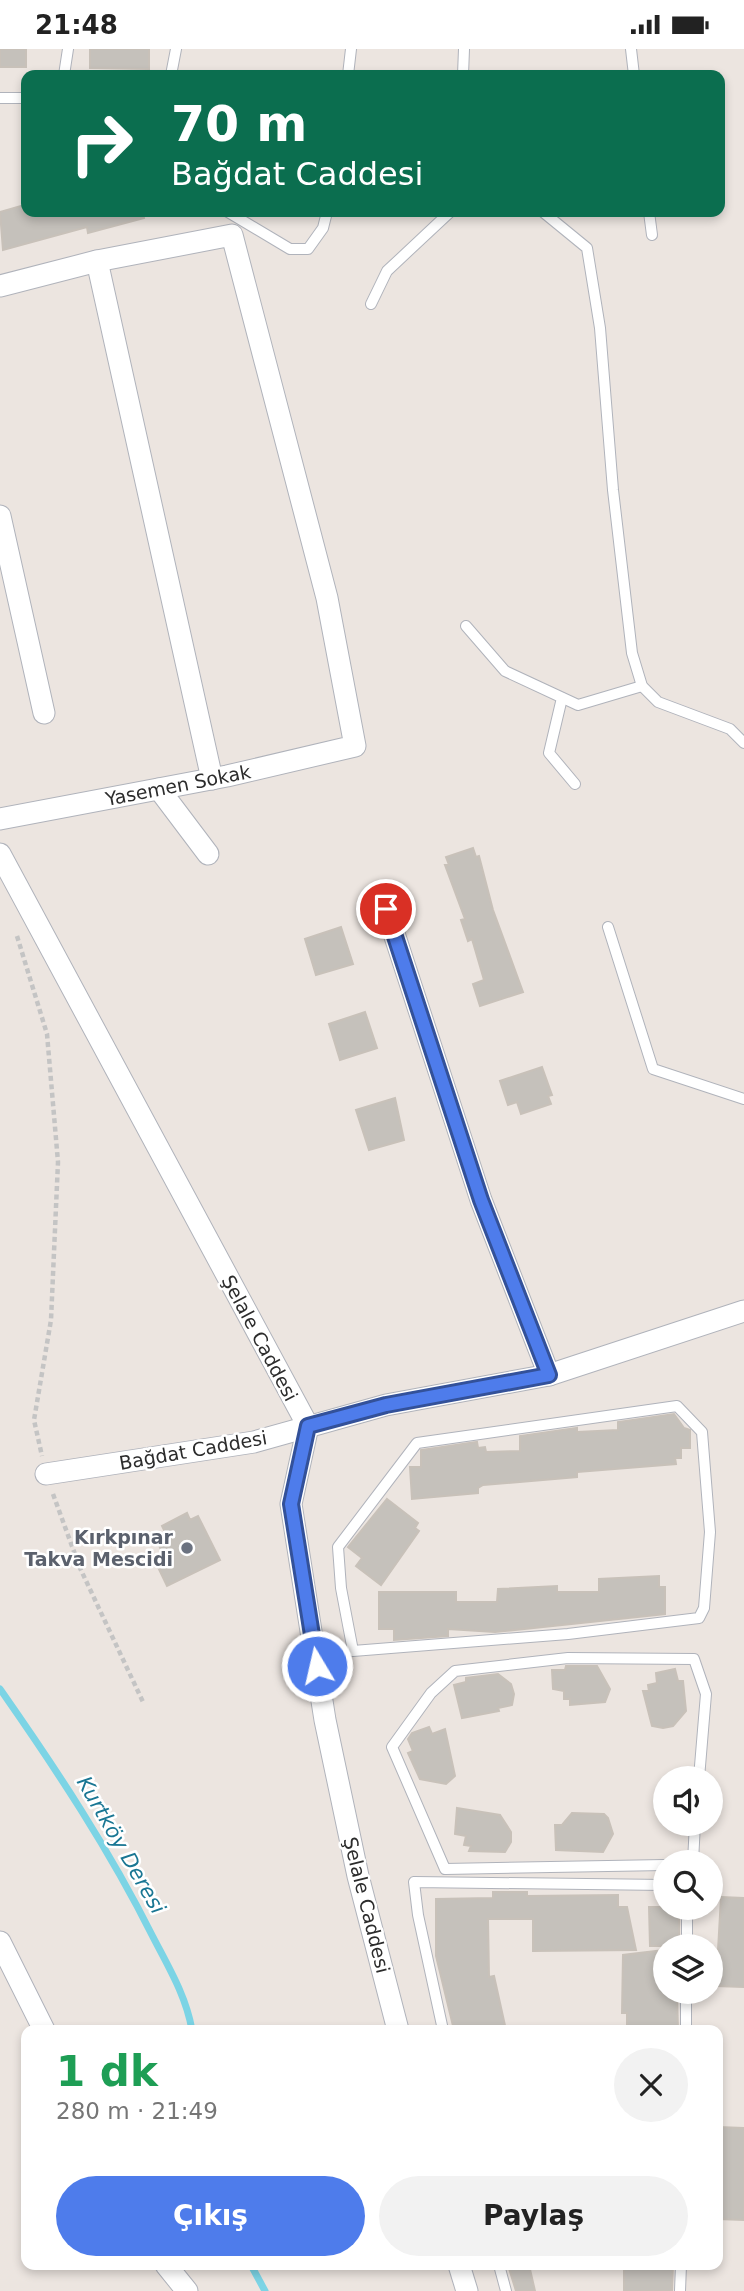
<!DOCTYPE html>
<html lang="tr">
<head>
<meta charset="utf-8">
<style>
  body { margin:0; font-family:"DejaVu Sans",sans-serif; background:#f2f2f2; color:#222; height:100vh; display:flex; flex-direction:column; font-size:26px; white-space:nowrap }
  * { box-sizing:border-box; margin:0 }
  p { font-size:23px; color:#767676 }
  .icon { flex:none; width:38px; height:38px; fill:none; stroke:currentColor; stroke-width:2; stroke-linecap:round; stroke-linejoin:round }
  .map { position:relative; flex:1; overflow:hidden }
  .panel { position:absolute; left:21px; top:1976px; width:702px; height:245px; display:flex; flex-direction:column; background:#fff; border-radius:14px; box-shadow:0 4px 10px #0003 }
  .panel>* { flex:none }
  .top-card { position:absolute; left:21px; top:21px; width:704px; height:147px; border-radius:14px; box-shadow:0 4px 10px #0003; background:#0b6e4f; color:#fff; overflow:hidden }
  .fabs { position:absolute; left:653px; top:1717px; display:grid; gap:14px }
  .fabs a { display:grid; place-items:center; width:70px; height:70px; border-radius:50%; background:#fff; box-shadow:0 4px 10px #0003; font-size:35px }
  .pin { position:absolute; display:grid; place-items:center; width:60px; height:60px; color:#fff; margin:-30px; border:4px solid #fff; border-radius:50%; box-shadow:0 2px 7px #0007 }
  .me { position:absolute; width:77px; margin:-38px; rotate:351deg; stroke-linejoin:round; filter:drop-shadow(0 0 5px #0008) }
  .turn { display:flex; align-items:center; gap:24px; height:147px; padding:0 35px; font-size:32px }
  .turn .icon { width:91px; height:91px; stroke-width:2.5 }
  .turn b { display:block; font-size:49px; line-height:60px }
  .round { display:grid; place-items:center; flex:none; width:74px; height:74px; border-radius:37px; background:#f2f2f2 }
  .summary { display:flex; align-items:center; justify-content:space-between; height:119px; padding:0 35px }
  h1 { font-size:42px; font-weight:700; line-height:52px; color:#1e9e55 }
  .button { display:flex; gap:14px; margin-top:auto; padding:14px 35px }
  .button a { flex:1; height:80px; border-radius:42px; background:#4e7ceb; color:#fff; font-size:28px; font-weight:700; line-height:80px; text-align:center }
  .button a+a { background:#f2f2f2; color:#222 }
  .status { display:flex; justify-content:space-between; align-items:center; height:49px; padding:0 35px; background:#fff; direction:ltr }
  .status svg { height:19px; fill:currentColor }
  .map>svg:first-child { display:block }
  .lines { fill:none; stroke-linecap:round; stroke-linejoin:round }
  .stream { stroke:#7cd4e5; stroke-width:7 }
  .building { fill:#c5c1bb; stroke:#c8c1b9; stroke-width:2 }
  .lane-casing { stroke:#b0b3bb; stroke-width:12 }
  .street-casing { stroke:#b0b3bb; stroke-width:23 }
  .path { stroke:#c4c4c4; stroke-width:4.5; stroke-dasharray:5 3.5; stroke-linecap:butt }
  .lane { stroke:#fff; stroke-width:10 }
  .street { stroke:#fff; stroke-width:21 }
  .route-casing { stroke:#335199; stroke-width:18 }
  .route { stroke:#4e7ceb; stroke-width:12 }
  .worship-dot { fill:#6b7280; stroke:#fff; stroke-width:2.5 }
  .labels { text-anchor:middle; stroke-width:5; stroke-linejoin:round; paint-order:stroke }
  .street-label { font-size:19px; fill:#2c2c2c; stroke:#fff }
  .worship-label { font-size:19px; font-weight:bold; fill:#5b616d; stroke:#fff; text-anchor:end }
  .water-label { font-size:21px; font-style:italic; fill:#197693; stroke:#fff }
</style>
</head>
<body>
<div class="status"><b>21:48</b><svg viewBox="0 0 49 12"><path d="M0 12V9h3v3zM5 12V6h3v6zM10 12V3h3v9zM15 12V0h3v12zM26 1h20v11H26zM47 4h2v5h-2z"/></svg></div>
<div class="map">
<svg width="744" height="2242" viewBox="0 0 744 2242">
  <rect width="100%" height="100%" fill="#ece5e0"/>
  <g class="lines">
    <!-- stream -->
    <g class="stream">
      <path d="M0,1640c56,80 109,160 153,248 16,31 33,59 39,93"/>
      <path d="M251,2216l14,26"/>
    </g>
  </g>
  <!-- building -->
  <g class="building">
    <rect x="0" y="0" width="26" height="18"/>
    <path d="M90,0h59v20l-59,-1z"/>
    <path d="M21,157l2,6h120l1,6 -56,15 -1,-6 -84,23 -3,-38z"/>
    <path d="M473,799l3,9 3,-1 14,54 30,82 -43,14 -7,-22 11,-4 -12,-41 -4,2 -7,-21 4,-1 -20,-54h4l-3,-8z"/>
    <path d="M341,878l12,37 -37,11 -11,-36z"/>
    <path d="M365,963l12,36 -37,12 -11,-36z"/>
    <path d="M542,1018l10,28 -4,1 3,8 -30,10 -4,-12 -9,3 -8,-24z"/>
    <path d="M395,1049l9,42 -35,10 -13,-40z"/>
    <path d="M674,1365l10,14 6,2v18h-9v10h-6l1,6 -99,8v5l-94,8 -5,3v5l-66,6 -2,-32h11v-17l56,-8 1,6 7,-1 1,5 34,-1v-15l57,-8v4l41,-2v-8z"/>
    <path d="M387,1450l31,24 -3,5 4,3 -38,54 -25,-19 6,-8 -14,-11z"/>
    <path d="M187,1464l3,7 8,-4 22,44 -53,26 -12,-25 9,-5 -8,-17 10,-5 -4,-8z"/>
    <path d="M659,1527v11h6v27l-170,18 -47,-3v7l-54,4v-11h-15v-37h77v10h41l1,-13 59,-3v6h42v-13z"/>
    <path d="M566,1617h31l13,23 -5,13 -35,3v-6h-6v-8l-11,-2 -1,-19h13z"/>
    <path d="M675,1620l3,12h5l3,30 -13,15 -10,2 -11,-2 -9,-35h6l-1,-6 9,-2 -1,-10z"/>
    <path d="M498,1625l13,10 3,10 -2,11 -14,3 1,3 -37,7 -8,-33 12,-3v-4z"/>
    <path d="M429,1678l3,7 13,-5 10,47 -9,8 -26,-5 -12,-26 5,-2 -5,-12 4,-6z"/>
    <path d="M457,1759l43,7 11,17v10l-6,10 -36,-1 2,-5 -7,-1 2,-9 -11,-2z"/>
    <path d="M572,1764l32,1 4,4 5,16 -10,18 -47,-2 -1,-25h7z"/>
    <path d="M493,1843h34v4l91,-1v12h9l9,43 -103,1v-32h-45l1,58 5,-1 12,54h-52l-18,-74v-57l57,-1z"/>
    <path d="M721,1848l23,1v89l-28,-1z"/>
    <path d="M649,1858h30v39h-29z"/>
    <path d="M665,1901v44h12l1,36h-51v-17h-5l1,-58z"/>
    <path d="M718,2078l26,1v92l-26,-1z"/>
    <path d="M508,2216h21l6,26h-19z"/>
    <path d="M624,2216h49l-1,26h-48z"/>
  </g>
  <g class="lines">
    <!-- lane casing -->
    <g class="lane-casing">
      <g id="lane">
        <path d="M631,0l3,26"/>
        <path d="M64,26l4,-26"/>
        <path d="M171,26l5,-26"/>
        <path d="M348,26l3,-26"/>
        <path d="M463,26l1,-26"/>
        <path d="M0,49h26"/>
        <path d="M228,163l62,37h18l15,-21 4,-16"/>
        <path d="M543,163l44,36 13,80 13,162 19,163 10,33 16,16 72,27 14,14"/>
        <path d="M649,163l3,23"/>
        <path d="M371,255l16,-33 63,-59"/>
        <path d="M466,577l39,45 73,34 64,-19"/>
        <path d="M562,649l-13,55 26,31"/>
        <path d="M608,878l45,142 91,30"/>
        <path d="M677,1357l25,26 8,100 -6,76 -5,10 -131,16 -215,17 -12,-63 -3,-41 79,-104z"/>
        <path d="M693,1813l2,-39"/>
        <path d="M665,1816l-220,4 -53,-122 39,-54 24,-22 113,-13 126,1 12,35 -7,84"/>
        <path d="M687,1858v39"/>
        <path d="M443,1981l-25,-115 -4,-33 251,3"/>
        <path d="M686,1981v-39"/>
        <path d="M499,2216l7,26"/>
        <path d="M680,2242l1,-26"/>
      </g>
    </g>
    <!-- street casing -->
    <g class="street-casing">
      <g id="street">
        <path d="M97,212l115,518"/>
        <path d="M0,237l97,-25 135,-26 95,363 28,148 -128,30 -227,43"/>
        <path d="M0,467l44,197"/>
        <path d="M159,740l49,65"/>
        <path d="M0,805l308,572 -17,78 34,216 33,156 40,154"/>
        <path d="M386,860l95,291 68,175"/>
        <path d="M46,1425l208,-32 132,-37 163,-30 195,-64"/>
        <path d="M0,1893l44,88"/>
        <path d="M166,2216l21,26"/>
        <path d="M459,2216l8,26"/>
      </g>
    </g>
    <!-- path -->
    <g class="path">
      <path d="M17,887l30,98 11,128 -7,158 -17,100 8,36"/>
      <path d="M53,1445l27,74 63,134"/>
    </g>
    <!-- lane -->
    <use href="#lane" class="lane"/>
    <!-- street -->
    <use href="#street" class="street"/>
  </g>
  <g class="lines">
    <!-- route casing -->
    <g class="route-casing">
      <path id="route" d="M317,1617l-26,-162 17,-78 78,-21 163,-30 -68,-175 -95,-291"/>
    </g>
    <!-- route -->
    <use href="#route" class="route"/>
  </g>
  <!-- markers -->
  <circle class="worship-dot" cx="187" cy="1499" r="7"/>
  <g class="labels">
    <!-- street labels -->
    <g class="street-label">
      <text transform="translate(178 736) rotate(-11)" y="7">Yasemen Sokak</text>
      <text transform="translate(260 1289) rotate(62)" y="7">Şelale Caddesi</text>
      <text transform="translate(193 1401) rotate(-10)" y="7">Bağdat Caddesi</text>
      <text transform="translate(367 1856) rotate(76)" y="7">Şelale Caddesi</text>
    </g>
    <!-- worship labels -->
    <g class="worship-label">
      <text x="173" y="1495">Kırkpınar<tspan x="173" dy="22">Takva Mescidi</tspan></text>
    </g>
    <!-- water labels -->
    <g class="water-label">
      <text transform="translate(121 1796) rotate(60)" y="7">Kurtköy Deresi</text>
    </g>
  </g>
</svg>
<div class="fabs">
<a><svg class="icon" aria-label="sound" viewBox="0 0 24 24"><path d="M4 9h4l5-4v14l-5-4H4zM17 9q2 3 0 6"/></svg></a>
<a><svg class="icon" aria-label="search" viewBox="0 0 24 24"><circle cx="10" cy="10" r="6"/><path d="M15 15l6 6"/></svg></a>
<a><svg class="icon" aria-label="layers" viewBox="0 0 24 24"><path d="M12 4l9 5-9 5-9-5zM3 14l9 5 9-5"/></svg></a>
</div>
<div class="pin" style="left:386px;top:860px;background:#d93025"><svg class="icon" aria-label="arrive" viewBox="0 0 24 24"><path d="M6 21V4h12l-3 4 3 4H6"/></svg></div>
<svg class="me" style="left:317px;top:1617px" viewBox="-20 -20 40 40"><circle r="17" fill="#4e7ceb" stroke="#fff" stroke-width="3"/><path d="M0-11L8 9 0 5-8 9z" fill="#fff"/></svg>
<div class="top-card">
<div class="turn"><svg class="icon" aria-label="right" viewBox="0 0 24 24"><path d="M7 20v-9h11M14 6l5 5-5 5"/></svg><div><b>70 m</b>Bağdat Caddesi</div></div>
</div>
<section class="panel">
<div class="summary"><div><h1>1 dk</h1><p>280 m · 21:49</p></div><a class="round"><svg class="icon" aria-label="close" viewBox="0 0 24 24"><path d="M6 6l12 12M18 6L6 18"/></svg></a></div>
<div class="button"><a>Çıkış</a><a>Paylaş</a></div>
</section>
</div>
</body>
</html>
